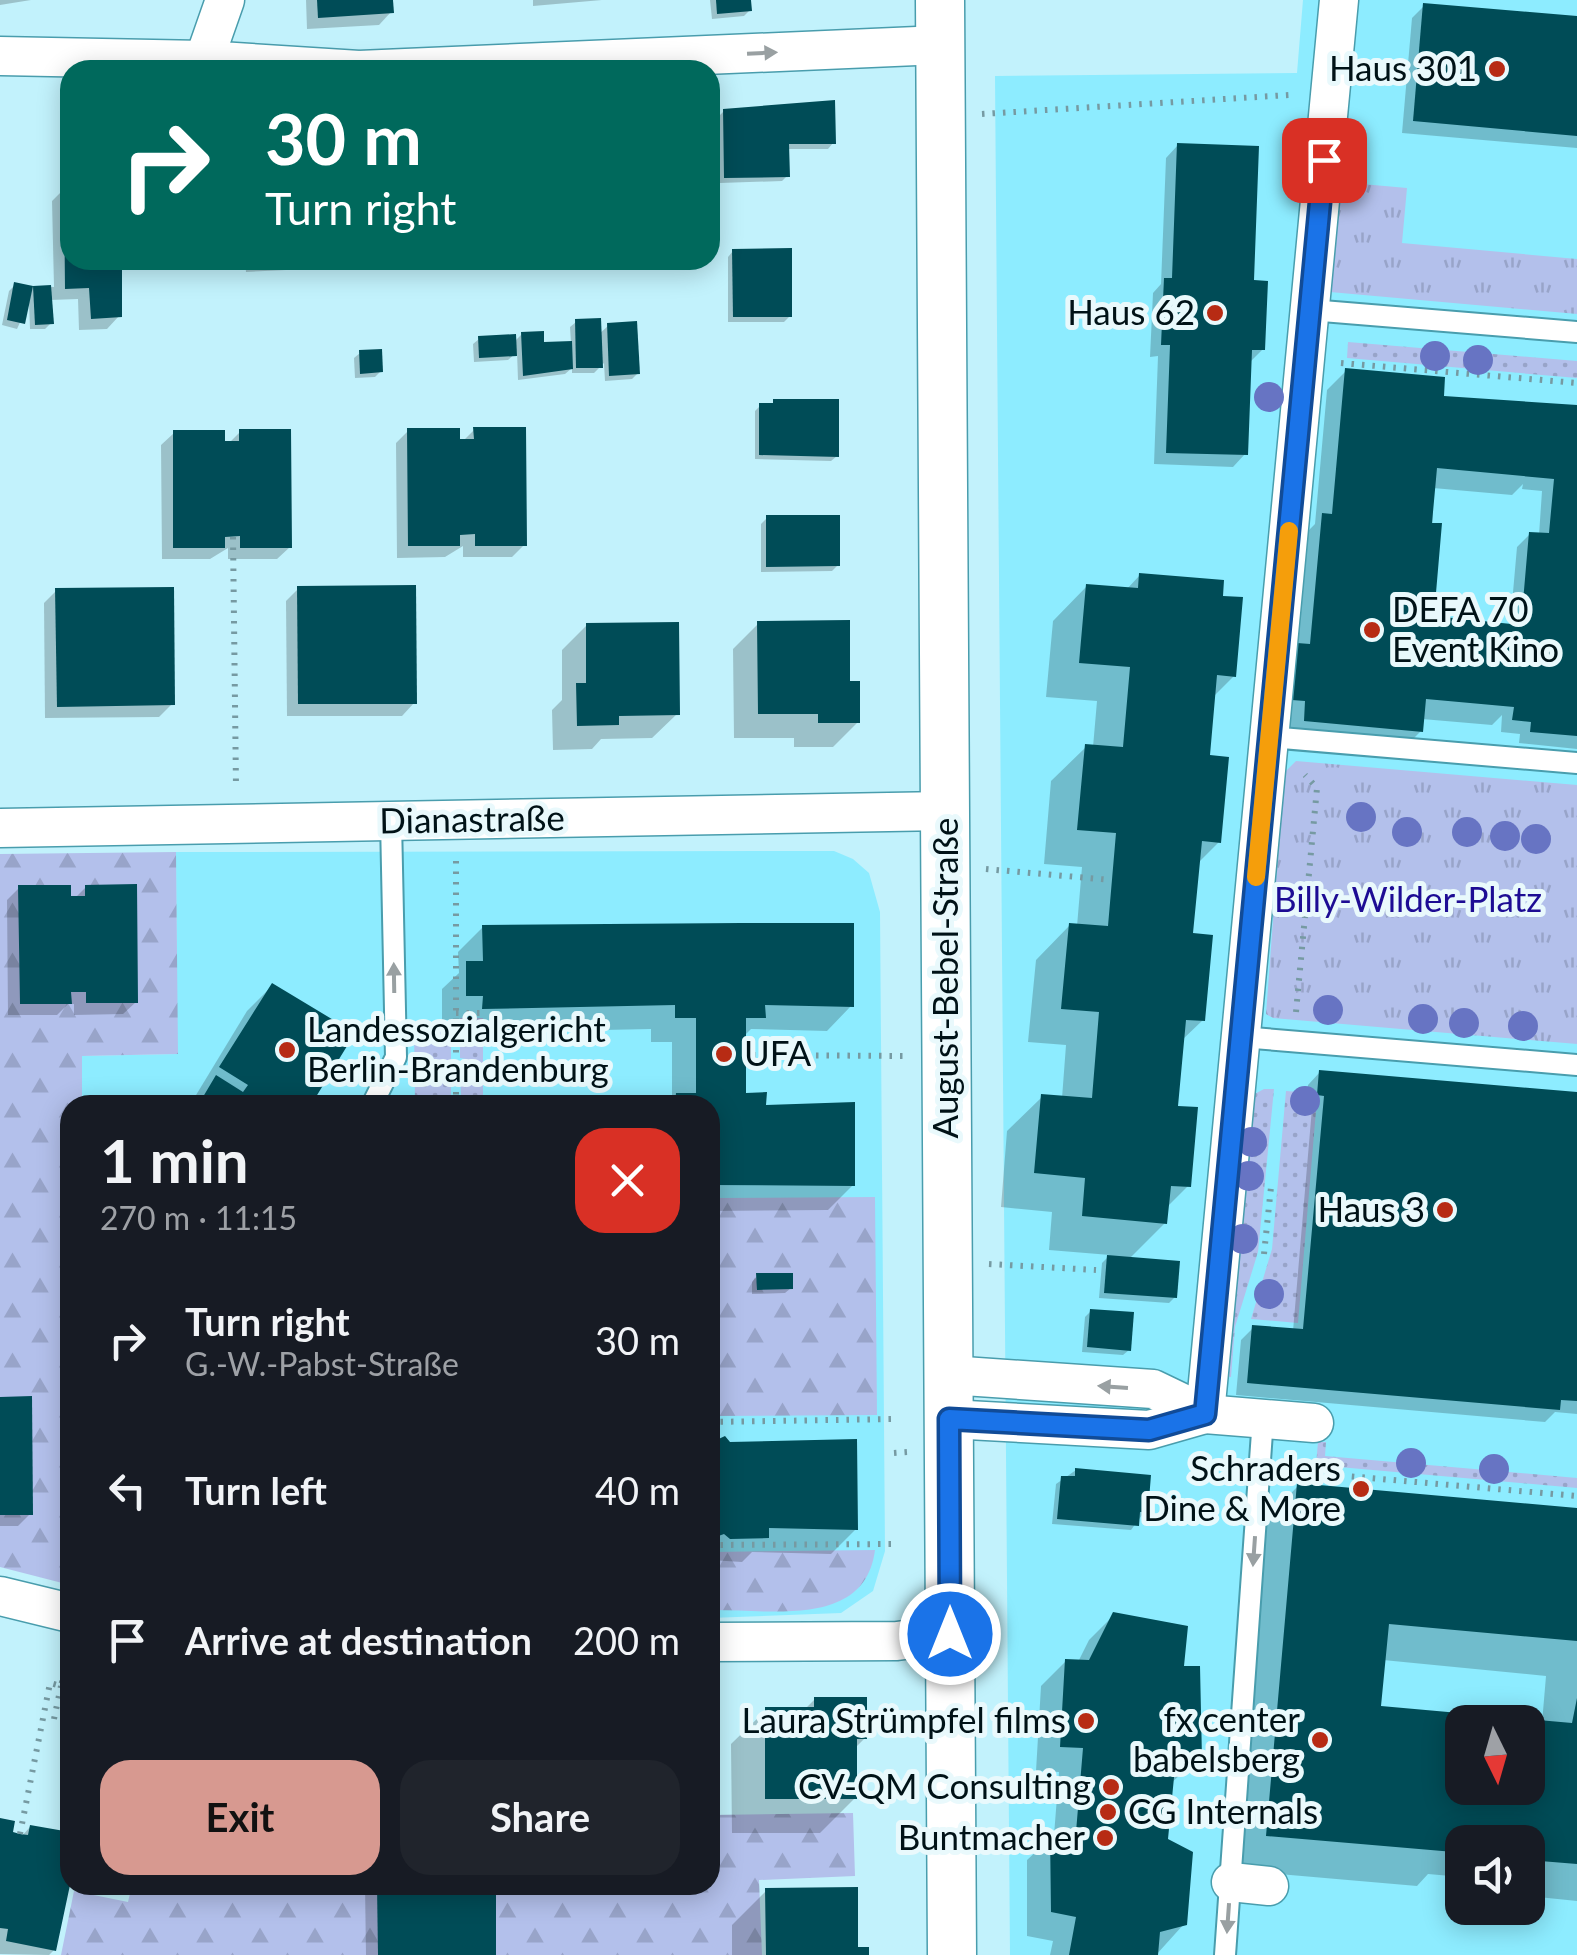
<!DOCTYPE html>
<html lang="en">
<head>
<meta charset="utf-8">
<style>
  body { margin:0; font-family:Lato,sans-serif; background:#20242c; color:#f1f3f6; height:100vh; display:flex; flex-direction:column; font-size:38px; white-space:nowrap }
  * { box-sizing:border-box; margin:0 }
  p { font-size:32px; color:#9ea1a6 }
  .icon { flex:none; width:55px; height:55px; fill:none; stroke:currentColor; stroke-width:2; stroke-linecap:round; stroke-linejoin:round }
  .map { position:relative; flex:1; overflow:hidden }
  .panel { position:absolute; left:60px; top:1095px; width:660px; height:800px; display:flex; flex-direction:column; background:#171b24; border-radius:30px; box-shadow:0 5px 25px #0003 }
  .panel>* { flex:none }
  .banner { position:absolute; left:60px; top:60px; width:660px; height:210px; border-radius:30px; box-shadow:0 5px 25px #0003; background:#00695c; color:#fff; overflow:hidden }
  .needle { width:65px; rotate:175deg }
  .buttons { position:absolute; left:1445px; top:1705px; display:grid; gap:20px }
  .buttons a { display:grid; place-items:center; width:100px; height:100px; border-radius:20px; background:#171b24; box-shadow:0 5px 25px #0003; font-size:50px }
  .pin { position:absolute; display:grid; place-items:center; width:85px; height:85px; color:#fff; margin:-42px; border-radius:20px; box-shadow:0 5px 15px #0006 }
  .me { position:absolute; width:110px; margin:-55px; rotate:0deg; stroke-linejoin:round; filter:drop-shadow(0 0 8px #0008) }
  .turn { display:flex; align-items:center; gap:35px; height:210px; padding:0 40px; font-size:45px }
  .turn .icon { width:130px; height:130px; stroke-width:2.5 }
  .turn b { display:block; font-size:70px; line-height:85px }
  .round { display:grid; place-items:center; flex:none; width:105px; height:105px; border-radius:30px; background:#20242c }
  .head { display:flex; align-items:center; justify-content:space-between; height:170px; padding:0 40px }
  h1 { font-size:60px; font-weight:700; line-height:75px }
  .action { display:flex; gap:20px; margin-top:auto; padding:20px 40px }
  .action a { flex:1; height:115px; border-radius:30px; background:#d79990; color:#111; font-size:40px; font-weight:700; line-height:115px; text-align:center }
  .action a+a { background:#20242c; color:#f1f3f6 }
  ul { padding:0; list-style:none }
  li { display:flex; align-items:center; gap:30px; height:150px; padding:0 40px }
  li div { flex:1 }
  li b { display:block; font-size:38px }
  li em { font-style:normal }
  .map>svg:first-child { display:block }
  .built { fill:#8decff; fill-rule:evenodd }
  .grass { fill:url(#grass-dots) }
  .forest { fill:url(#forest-firs) }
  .park { fill:url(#park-tufts) }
  .shadow { fill:#0003; fill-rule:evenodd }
  .building { fill:#004c57; fill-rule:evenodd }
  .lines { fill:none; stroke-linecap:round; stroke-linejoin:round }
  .service-casing { stroke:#499dad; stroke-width:24 }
  .minor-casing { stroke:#499dad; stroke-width:41 }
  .tertiary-casing { stroke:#499dad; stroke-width:51 }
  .path { stroke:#769aa2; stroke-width:6; stroke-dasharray:2.5 8; stroke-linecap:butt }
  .service { stroke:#fff; stroke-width:20 }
  .minor { stroke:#fff; stroke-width:38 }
  .tertiary { stroke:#fff; stroke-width:48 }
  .tree { fill:#6774c3 }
  .oneway { fill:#99a0a2 }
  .route-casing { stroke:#114b97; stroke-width:25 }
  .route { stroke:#1a73e8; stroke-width:18 }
  .slow { stroke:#f59e0b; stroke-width:18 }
  .poi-dot { fill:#b72b14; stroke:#e9f9fc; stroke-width:4 }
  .labels { text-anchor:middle; stroke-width:10; stroke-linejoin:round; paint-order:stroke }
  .poi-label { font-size:35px; fill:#001217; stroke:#e9f9fc; text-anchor:end }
  .street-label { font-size:35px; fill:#001217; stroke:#e9f9fc }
  .park-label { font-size:35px; fill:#1d0c94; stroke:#e9f9fc }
</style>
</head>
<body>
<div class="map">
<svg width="1577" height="1955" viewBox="0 0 1577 1955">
  <defs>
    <pattern id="grass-dots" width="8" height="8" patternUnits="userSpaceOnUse" patternTransform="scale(2.5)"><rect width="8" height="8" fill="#b3c0eb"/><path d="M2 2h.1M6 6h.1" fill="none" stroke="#98a4c9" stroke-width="1.8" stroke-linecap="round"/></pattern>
    <pattern id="forest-firs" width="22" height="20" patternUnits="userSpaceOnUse" patternTransform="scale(2.5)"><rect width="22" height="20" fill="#b3c0eb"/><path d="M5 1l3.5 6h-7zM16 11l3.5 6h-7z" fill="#98a4c9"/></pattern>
    <pattern id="park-tufts" width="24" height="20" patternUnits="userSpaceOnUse" patternTransform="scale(2.5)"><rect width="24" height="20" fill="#b3c0eb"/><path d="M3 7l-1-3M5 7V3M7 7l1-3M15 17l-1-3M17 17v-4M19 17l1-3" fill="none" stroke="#98a4c9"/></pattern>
  </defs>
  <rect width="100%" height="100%" fill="#c2f2fc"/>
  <!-- built -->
  <g class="built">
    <path d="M1303,0h274v1955h-567l-15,-1879 302,-3zM1462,1722h66v66h-66zM1462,1842h66v66h-66z"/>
    <path d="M834,851l19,8 16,14 11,39 5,639 -12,40 -32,22 -131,5v-513h-628v-49l95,-2 -1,-202z"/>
  </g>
  <!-- grass -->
  <g class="grass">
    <path d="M1348,342l229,19v17l-230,-20z"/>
    <path d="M460,1018h23v79h-22l-1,-24 6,-2v-12l-6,-1z"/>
    <path d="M414,1025h37v80h-36z"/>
    <path d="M1264,1089h10l-16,163 -23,75 -4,50 -14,-1 30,-278z"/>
    <path d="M1286,1091l29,2 2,6 -19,224 -47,-4 21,-70z"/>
    <path d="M1318,1442h8l-1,14 252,22v10l-261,-23z"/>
  </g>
  <!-- forest -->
  <g class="forest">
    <path d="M176,852l2,202 -96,2v49h-12v480l-70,-18v-713z"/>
    <path d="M875,1197l2,218 -167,1v-218z"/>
    <path d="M875,1550c-10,79 -106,59 -165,60v-58z"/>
    <path d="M853,1813l2,63 -96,4 3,75h-701l13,-64 54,11 4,-17h578v-70z"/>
  </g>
  <!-- park -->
  <g class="park">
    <path d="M1340,182l67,6 -5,55 175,16v55l-247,-22z"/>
    <path d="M1296,761l281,24v259l-304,-26 -7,-4 18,-241z"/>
  </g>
  <!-- shadow -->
  <g class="shadow">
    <path d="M0,0h31l-31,5z"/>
    <path d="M306,0h85v12l-12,13 -72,4z"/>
    <path d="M533,0h69l-69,6z"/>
    <path d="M710,0h39l1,10 -6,6 -32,3z"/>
    <path d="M1424,6l153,13v129l-175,-15 10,-115z"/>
    <path d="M724,111l109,32 -5,6h-41v27l-5,5 -62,2 -2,-66z"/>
    <path d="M1178,145l74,137 11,67 -14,14 -4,91 -12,13 -79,-3 4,-108 -8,1 3,-64 8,-9 5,-126z"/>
    <path d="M65,188h5v72h47l2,56 -12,13 -28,1 -1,-31 -28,1 1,23 -6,6h-15l-1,-26 -12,26 -15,-4 7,-34 6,-6 39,2 -2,-86z"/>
    <path d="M733,251l57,65 -6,6h-56v-65z"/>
    <path d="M245,260h72l-9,9 -62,3z"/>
    <path d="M576,322l23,12 9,-8 30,47 -6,6 -27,2 -1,-18 -10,10h-22v-5l-7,6 -47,6 -1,-28 -9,8 -34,2 -1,-18 6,-5 35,3 8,-8 19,10 30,-1 -1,-16z"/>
    <path d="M360,353l21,18 -6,6 -20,1 -1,-20z"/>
    <path d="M1346,371l95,27 136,9v342l-58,-6 1,-9 -19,-2 1,-17 -10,10 -70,-6 -1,12 -19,19 -116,-10 18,-205 11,-11 12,-134zM1523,484l-1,5 20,2 -3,44 -9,-1 -13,13 -7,79 -79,-7 2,-131 79,7z"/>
    <path d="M760,406l77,50 -6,5 -76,-2v-48z"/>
    <path d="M474,430l50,115 -12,12h-49v-11l-18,11 -48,1 -1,-115 12,-12 55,10z"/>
    <path d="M240,432l50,115 -13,12h-49v-11l-18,11h-48l-1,-114 13,-12 55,10z"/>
    <path d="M767,518l71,47 -6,6 -71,1v-48z"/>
    <path d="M1140,575l80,24 14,77 -22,22 -5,60 12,84 -22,22 -7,72 13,84 -22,21 -6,68 13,77 -22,22 -1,15 -36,36 46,38 -6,6 -70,-5 3,-35 8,-8 -61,-5 3,-38 -51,-5 6,-76 35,-34 20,1 4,-53 -38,-3 8,-82 34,-35 7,1 5,-59 -38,-3 7,-83 35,-34h7l4,-46 -51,-4 7,-76 34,-35 39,4z"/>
    <path d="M299,588l115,115 -12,13h-115l-1,-115z"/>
    <path d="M56,591l116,113 -13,13 -114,1 -1,-115z"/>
    <path d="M758,624l90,60 10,38 -25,25h-39v-9h-60l-1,-89z"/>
    <path d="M587,625l90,89 -25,24 -51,1 -9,10 -39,1 -1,-40 10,-10v-50z"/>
    <path d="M86,887l50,115 -13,12 -49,1v-11h-6l-11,11h-49l-1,-115 12,-12 56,10z"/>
    <path d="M483,927l368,79 -24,25 -76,-2 -8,8 1,58 109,90 -25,25 -118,1v-106h-43l5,-5v-58h-21v-13l-192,4v-13h-17v-31l17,-16 -1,-21z"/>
    <path d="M272,986l36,119h-118l57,-94z"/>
    <path d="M1320,1072l257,22v320l-22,-2 -10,10 -309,-27 5,-55 12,-12 40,3 19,-223 -6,-1 2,-22z"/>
    <path d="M757,1276l34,12 -6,5 -33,1v-12z"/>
    <path d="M1091,1311l38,39 -6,5 -41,-3 3,-35z"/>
    <path d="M0,1399l30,115 -12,12h-18z"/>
    <path d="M710,1445l146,84 -25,25 -79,-2 -10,10 -32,-2z"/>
    <path d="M1076,1470l69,41 -14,19 -79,-6 4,-40z"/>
    <path d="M1298,1486l279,25v390l-49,-5v-54h-66v35l-34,-3 -11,12 -185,-16 32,-349zM1383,1660l163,16 -4,47 -164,-15zM1462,1722h66v66h-66z"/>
    <path d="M1114,1615l67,54 18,89 -28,25 -5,58 18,83 -28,31h-106l3,-14 -26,-5v-76l27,-25 5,-63 -23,-1 5,-85 25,-25 12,1 11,-22z"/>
    <path d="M815,1699l50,39 -10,10v50l-35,35h-88l-1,-89 35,-34h38z"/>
    <path d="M0,1821l10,13 11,3 9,-10 40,8v38l-16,77 -5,5 -49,-1z"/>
    <path d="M365,1885h128l1,70h-128z"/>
    <path d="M766,1891l90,59 10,5h-134v-30z"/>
  </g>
  <!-- building -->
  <g class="building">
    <path d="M317,0h76l1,13 -76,5z"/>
    <path d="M716,0h35l1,11 -35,3z"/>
    <path d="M1423,3l154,13v120l-164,-15z"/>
    <path d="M835,100l1,44h-47l1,33 -66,1 -1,-69z"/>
    <path d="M1177,143l82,3 -5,134 14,1 -3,69h-13l-4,105 -82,-2 4,-108h-9l3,-67h8z"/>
    <path d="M70,185v75h52v57l-31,2 -2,-31 -24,1 -1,-103z"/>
    <path d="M792,248v69h-59l-1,-68z"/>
    <path d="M14,282l19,4 -8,38 -18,-4z"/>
    <path d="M51,285l3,39 -19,1 -2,-39z"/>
    <path d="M601,318l2,50h-27l-1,-49z"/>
    <path d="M637,321l3,53 -31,2 -2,-53z"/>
    <path d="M544,331v11l28,-1 1,28 -50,7 -2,-44z"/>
    <path d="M516,334l1,22 -38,2 -1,-22z"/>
    <path d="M382,349l1,23 -23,2 -1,-24z"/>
    <path d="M1345,368l100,9 -1,19 133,9v331l-47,-4 1,-10 -19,-2 2,-13 -88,-8 -3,33 -119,-11 1,-20 -13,-1 5,-57 13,1 12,-131 10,1zM1437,468l117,11 -5,54 -20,-1 -8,93 -87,-9 8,-93h-10z"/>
    <path d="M773,399h66v58l-80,-2v-52h14z"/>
    <path d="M473,427h53l1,119h-52v-12l-15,1v11h-52l-1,-118h53v11h14z"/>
    <path d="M239,429h52l1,119h-52v-12l-15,1v11h-52v-118h52v11h14z"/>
    <path d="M766,515h74v51l-74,1z"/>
    <path d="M1139,573l85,7 -1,16 20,1 -7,80 -19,-2 -7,80 19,2 -8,86 -19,-2 -9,92 20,2 -8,86 -19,-1 -8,86 20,1 -7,80 -20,-1 -4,38 -85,-8 3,-38 -51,-5 7,-79 51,4 7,-86 -38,-3 8,-86 39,3 8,-93 -39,-3 8,-86 38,3 7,-80 -51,-4 7,-79 52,4z"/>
    <path d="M416,585l1,119h-119l-1,-118z"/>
    <path d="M174,587l1,118 -118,2 -2,-119z"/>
    <path d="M850,620v61h10v42h-42v-9h-60l-1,-93z"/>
    <path d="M679,622l1,93 -61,1v9l-42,1 -1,-43h10v-60z"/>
    <path d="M137,884l1,119h-52v-11h-15l1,12h-52l-2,-119h53v11h14v-11z"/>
    <path d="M741,923h113v84l-89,-2 1,13h-20v30l7,7 -7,8v30l21,-1 -1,13 89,-3v84l-145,-1v-80h-35l1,-12h20v-75h-21v-13l-193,4 1,-13h-17v-35h17l-1,-36z"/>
    <path d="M272,983l83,50 -44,72h-106l-5,-3 16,-27 27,17 5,-7 -29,-18z"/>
    <path d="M1319,1070l258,22v309l-16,-1 -1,10 -313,-27 5,-58 51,4 21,-233 -7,-1z"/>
    <path d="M1107,1255l73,6 -3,37 -73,-5z"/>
    <path d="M756,1273h37v16l-36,1z"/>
    <path d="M1090,1309l44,3 -3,39 -44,-4z"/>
    <path d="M32,1396l1,119h-33v-118z"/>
    <path d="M725,1436l5,6 127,-3 1,91 -89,-2v10l-39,1 -6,-5 -14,5v-96z"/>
    <path d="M1075,1468l76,7 -3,37h-8l-1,14 -82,-7 4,-43h14z"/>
    <path d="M1297,1483l280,25v133l-188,-17 -8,82 191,17 5,-25v166l-49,-4v-18l-74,-2v12l-188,-16zM1462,1722h66v66h-66z"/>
    <path d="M1113,1612l75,14 -4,40h16l2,93 -26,-2 -8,82 25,13 -6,73 -27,7 -2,23h-89l7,-38 -25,-5 -1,-80h26l7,-84 -23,-1 5,-88 24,1z"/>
    <path d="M814,1697h53v42h-10v60h-92v-92h49z"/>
    <path d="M0,1818l15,3 -2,11 7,2 8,1 2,-10 40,7v53l-14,66 -50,-10 2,-12 -8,-1z"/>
    <path d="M377,1885h119v70h-118z"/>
    <path d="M858,1887v60h11v8h-103l-1,-67z"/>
  </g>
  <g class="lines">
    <!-- service casing -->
    <g class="service-casing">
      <g id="service">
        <path d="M1310,310l267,22"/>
        <path d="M1269,737l308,26"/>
        <path d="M1241,1037l336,28"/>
        <path d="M372,1105l24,-48 -5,-236"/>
        <path d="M1225,1955l38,-537"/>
      </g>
    </g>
    <!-- minor casing -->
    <g class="minor-casing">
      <g id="minor">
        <path d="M225,0l-21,60 155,10 581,-25"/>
        <path d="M0,56l204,4"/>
        <path d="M0,828l945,-17"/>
        <path d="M949,1375l204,14 52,25 109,9"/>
        <path d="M1205,1414l134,-1414"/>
        <path d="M949,1419l200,11 56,-16"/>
        <path d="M0,1596l70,17"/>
        <path d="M710,1642l187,-1 53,-7"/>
        <path d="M1231,1882l38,4"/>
      </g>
    </g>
    <!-- tertiary casing -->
    <g class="tertiary-casing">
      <path id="tertiary" d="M940,0l12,1955"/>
    </g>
    <!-- path -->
    <g class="path">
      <path d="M982,114l307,-19"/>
      <path d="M1341,363l236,20"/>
      <path d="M233,537l3,250"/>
      <path d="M986,869l125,11"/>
      <path d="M1296,1012l21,-224 -12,-13"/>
      <path d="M456,1013h27"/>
      <path d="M753,1055l152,1"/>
      <path d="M456,1099h27"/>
      <path d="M456,1105v-249"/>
      <path d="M1264,1254l7,-67"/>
      <path d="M989,1264l107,6"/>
      <path d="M710,1422l184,-3"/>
      <path d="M894,1453l14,-1"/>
      <path d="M1190,1462l42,4"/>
      <path d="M1289,1471l288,25"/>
      <path d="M710,1545l186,-1"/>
      <path d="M54,1719l7,-33"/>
      <path d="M20,1834l30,-151 11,3 9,-37"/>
    </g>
    <!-- service -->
    <use href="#service" class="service"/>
    <!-- minor -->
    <use href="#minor" class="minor"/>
    <!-- tertiary -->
    <use href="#tertiary" class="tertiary"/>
  </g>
  <!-- trees -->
  <g class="tree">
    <circle cx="1435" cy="356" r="15"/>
    <circle cx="1478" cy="360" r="15"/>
    <circle cx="1269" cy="397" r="15"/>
    <circle cx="1361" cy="817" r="15"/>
    <circle cx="1407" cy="832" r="15"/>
    <circle cx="1467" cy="832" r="15"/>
    <circle cx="1505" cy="836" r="15"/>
    <circle cx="1536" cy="839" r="15"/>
    <circle cx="1328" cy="1010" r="15"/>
    <circle cx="1423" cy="1019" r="15"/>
    <circle cx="1464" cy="1023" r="15"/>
    <circle cx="1523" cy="1026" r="15"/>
    <circle cx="1305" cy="1101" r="15"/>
    <circle cx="1252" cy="1142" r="15"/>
    <circle cx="1249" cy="1176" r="15"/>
    <circle cx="1243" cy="1239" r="15"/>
    <circle cx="1269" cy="1294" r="15"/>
    <circle cx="1411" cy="1463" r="15"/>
    <circle cx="1494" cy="1469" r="15"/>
  </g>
  <!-- one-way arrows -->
  <defs><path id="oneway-solid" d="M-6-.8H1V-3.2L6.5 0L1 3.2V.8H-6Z" transform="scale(2.5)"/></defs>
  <g class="oneway">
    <use href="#oneway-solid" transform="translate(762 53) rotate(-3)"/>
    <use href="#oneway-solid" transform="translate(394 978) rotate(-91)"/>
    <use href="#oneway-solid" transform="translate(1113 1387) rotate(-176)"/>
    <use href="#oneway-solid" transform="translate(1254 1551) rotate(94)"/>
    <use href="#oneway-solid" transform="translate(1228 1918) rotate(94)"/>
  </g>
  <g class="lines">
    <!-- route casing -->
    <g class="route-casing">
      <path id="route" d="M950,1634l-1,-215 200,11 56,-16 119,-1254"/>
    </g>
    <!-- route -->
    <use href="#route" class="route"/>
    <!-- slow -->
    <path class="slow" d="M1256,877l33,-346"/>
  </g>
  <!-- markers -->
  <g class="poi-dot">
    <circle cx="1497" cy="69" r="10"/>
    <circle cx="1215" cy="313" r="10"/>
    <circle cx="1372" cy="630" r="10"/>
    <circle cx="287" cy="1050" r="10"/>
    <circle cx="724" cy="1054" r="10"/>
    <circle cx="1445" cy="1210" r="10"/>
    <circle cx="1361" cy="1489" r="10"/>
    <circle cx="1086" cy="1721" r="10"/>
    <circle cx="1320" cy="1740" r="10"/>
    <circle cx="1111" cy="1787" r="10"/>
    <circle cx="1108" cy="1812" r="10"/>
    <circle cx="1105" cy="1838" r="10"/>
  </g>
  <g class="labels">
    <!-- poi labels -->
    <g class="poi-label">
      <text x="1477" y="81">Haus 301</text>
      <text x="1195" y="325">Haus 62</text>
      <text x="1392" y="622" text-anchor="start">DEFA 70<tspan x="1392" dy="40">Event Kino</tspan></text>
      <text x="307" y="1042" text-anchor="start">Landessozialgericht<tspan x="307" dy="40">Berlin-Brandenburg</tspan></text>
      <text x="744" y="1066" text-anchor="start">UFA</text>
      <text x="1425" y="1222">Haus 3</text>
      <text x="1341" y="1481">Schraders<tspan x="1341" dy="40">Dine &amp; More</tspan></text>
      <text x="1300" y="1732">fx center<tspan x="1300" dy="40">babelsberg</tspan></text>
      <text x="1066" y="1733">Laura Strümpfel films</text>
      <text x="1091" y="1799">CV-QM Consulting</text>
      <text x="1128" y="1824" text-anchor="start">CG Internals</text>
      <text x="1085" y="1850">Buntmacher</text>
    </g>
    <!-- street labels -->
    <g class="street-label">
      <text transform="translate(472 820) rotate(-1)" y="12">Dianastraße</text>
      <text transform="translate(946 978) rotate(-90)" y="12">August-Bebel-Straße</text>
    </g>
    <!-- park labels -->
    <g class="park-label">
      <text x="1408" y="912">Billy-Wilder-Platz</text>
    </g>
  </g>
</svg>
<div class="buttons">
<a><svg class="needle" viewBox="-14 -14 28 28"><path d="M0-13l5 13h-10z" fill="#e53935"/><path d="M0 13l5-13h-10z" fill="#9ea1a6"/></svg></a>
<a><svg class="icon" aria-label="sound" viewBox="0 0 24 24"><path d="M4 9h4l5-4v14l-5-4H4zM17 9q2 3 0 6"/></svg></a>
</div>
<div class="pin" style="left:1324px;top:160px;background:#d93025"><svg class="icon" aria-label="arrive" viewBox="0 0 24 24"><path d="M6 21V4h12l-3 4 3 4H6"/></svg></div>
<svg class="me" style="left:950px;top:1634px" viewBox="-20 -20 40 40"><circle r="17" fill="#1a73e8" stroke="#fff" stroke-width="3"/><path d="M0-11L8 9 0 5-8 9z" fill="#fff"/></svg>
<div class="banner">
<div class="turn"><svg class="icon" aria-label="right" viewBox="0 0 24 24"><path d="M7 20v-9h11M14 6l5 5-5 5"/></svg><div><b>30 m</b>Turn right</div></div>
</div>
<section class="panel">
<div class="head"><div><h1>1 min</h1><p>270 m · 11:15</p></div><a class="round" style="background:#d93025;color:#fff"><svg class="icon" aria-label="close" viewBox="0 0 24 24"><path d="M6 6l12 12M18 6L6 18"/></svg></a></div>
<ul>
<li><svg class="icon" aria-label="right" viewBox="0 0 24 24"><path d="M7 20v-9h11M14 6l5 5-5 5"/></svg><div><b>Turn right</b><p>G.-W.-Pabst-Straße</p></div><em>30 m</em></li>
<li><svg class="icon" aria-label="left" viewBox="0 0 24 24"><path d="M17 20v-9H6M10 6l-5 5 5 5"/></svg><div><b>Turn left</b></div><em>40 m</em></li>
<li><svg class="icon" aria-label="arrive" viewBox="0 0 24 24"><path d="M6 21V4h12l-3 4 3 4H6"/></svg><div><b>Arrive at destination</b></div><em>200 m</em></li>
</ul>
<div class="action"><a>Exit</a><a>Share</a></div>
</section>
</div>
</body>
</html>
